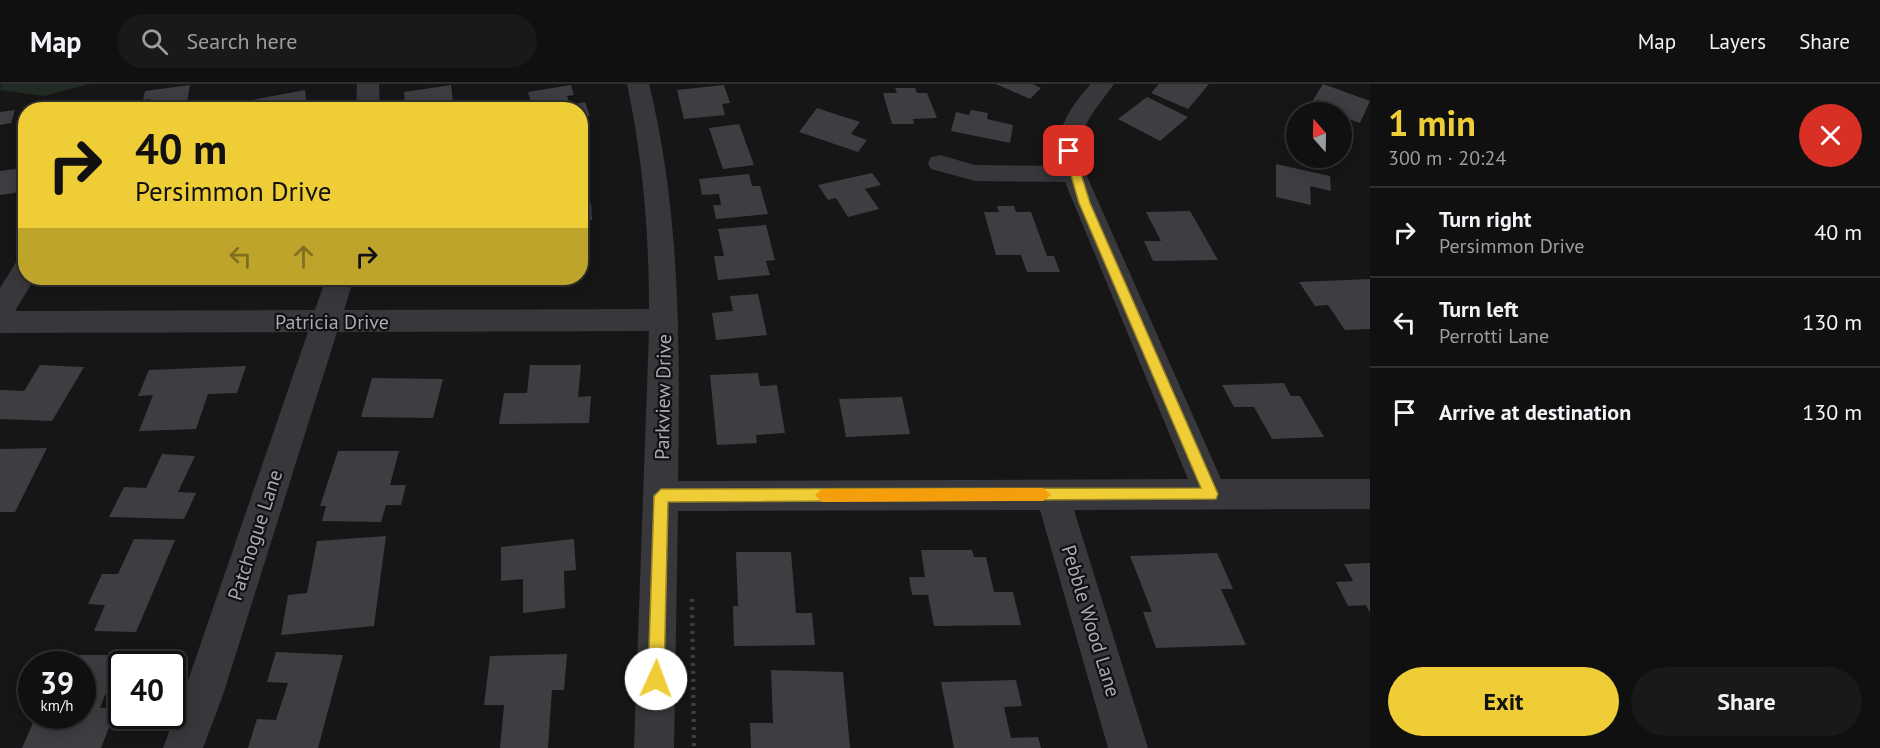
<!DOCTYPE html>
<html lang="en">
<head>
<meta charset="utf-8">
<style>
  body { margin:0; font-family:"PT Sans",sans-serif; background:#19191a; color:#f1f3f6; height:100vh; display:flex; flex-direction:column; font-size:22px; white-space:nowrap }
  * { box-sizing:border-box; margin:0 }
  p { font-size:20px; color:#9c9d9f }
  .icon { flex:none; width:33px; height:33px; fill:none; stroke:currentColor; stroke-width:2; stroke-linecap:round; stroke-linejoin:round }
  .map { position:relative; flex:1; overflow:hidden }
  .sheet { display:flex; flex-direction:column; background:#101011; width:510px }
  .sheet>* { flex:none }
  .top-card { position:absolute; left:18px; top:18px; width:570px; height:183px; border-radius:24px; box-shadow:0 3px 15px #0003,0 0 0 2px #303031; background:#efcd36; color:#111; overflow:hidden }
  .needle { width:39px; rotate:340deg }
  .tools { position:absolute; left:1286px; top:18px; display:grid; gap:12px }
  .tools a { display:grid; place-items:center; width:66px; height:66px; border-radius:50%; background:#101011; box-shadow:0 3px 15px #0003,0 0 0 2px #303031; font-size:30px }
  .speed { position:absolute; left:18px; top:567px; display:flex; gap:12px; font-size:30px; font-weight:700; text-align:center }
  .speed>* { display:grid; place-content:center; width:78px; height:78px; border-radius:50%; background:#101011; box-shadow:0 3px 15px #0003,0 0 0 2px #303031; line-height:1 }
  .speed small { font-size:15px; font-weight:400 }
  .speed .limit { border:3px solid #111; border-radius:9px; background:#fff; color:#111 }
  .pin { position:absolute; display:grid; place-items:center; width:51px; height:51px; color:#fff; margin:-26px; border-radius:12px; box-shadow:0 3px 9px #0006 }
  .me { position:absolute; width:66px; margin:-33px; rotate:2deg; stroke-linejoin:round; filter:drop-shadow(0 0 4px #0008) }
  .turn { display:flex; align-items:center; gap:21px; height:126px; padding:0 18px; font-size:27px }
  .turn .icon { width:78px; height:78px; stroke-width:2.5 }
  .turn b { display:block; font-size:42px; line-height:51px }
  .lanes { display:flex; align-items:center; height:57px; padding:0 18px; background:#0003; justify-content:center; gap:30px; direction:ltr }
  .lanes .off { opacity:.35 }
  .round { display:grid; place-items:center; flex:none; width:63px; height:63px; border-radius:32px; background:#19191a }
  .head { display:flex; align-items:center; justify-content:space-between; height:102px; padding:0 18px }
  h1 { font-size:36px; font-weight:600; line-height:45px; color:#efcd36 }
  .button { display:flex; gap:12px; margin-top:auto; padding:12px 18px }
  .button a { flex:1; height:69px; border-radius:36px; background:#efcd36; color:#111; font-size:24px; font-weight:600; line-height:69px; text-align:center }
  .button a+a { background:#19191a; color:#f1f3f6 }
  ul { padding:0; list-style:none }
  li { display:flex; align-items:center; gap:18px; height:90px; padding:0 18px; border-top:2px solid #303031 }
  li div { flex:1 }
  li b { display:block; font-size:22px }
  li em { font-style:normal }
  header { display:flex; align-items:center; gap:36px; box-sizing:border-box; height:84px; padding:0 30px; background:#101011; border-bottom:2px solid #303031 }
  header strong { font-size:28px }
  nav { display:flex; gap:33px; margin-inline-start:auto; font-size:21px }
  .search { width:420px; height:54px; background:#19191a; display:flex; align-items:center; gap:15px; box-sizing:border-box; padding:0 21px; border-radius:33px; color:#9c9d9f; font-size:22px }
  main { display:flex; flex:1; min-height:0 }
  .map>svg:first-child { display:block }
  .green { fill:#222a24 }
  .building { fill:#3d3e41 }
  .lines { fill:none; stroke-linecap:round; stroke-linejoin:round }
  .path { stroke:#3d3e43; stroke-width:4.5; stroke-dasharray:3 5; stroke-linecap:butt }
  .minor { fill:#37373c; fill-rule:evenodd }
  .route { fill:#efcd36; stroke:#9b8523; stroke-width:1.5 }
  .slow { fill:#f59e0b }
  .labels { text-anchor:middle; stroke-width:4.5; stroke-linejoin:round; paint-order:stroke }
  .street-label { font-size:20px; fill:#a8aab7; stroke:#111112 }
</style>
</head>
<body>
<header>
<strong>Map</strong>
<div class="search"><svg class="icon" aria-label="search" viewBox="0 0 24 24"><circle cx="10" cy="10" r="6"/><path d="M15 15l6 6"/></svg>Search here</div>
<nav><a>Map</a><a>Layers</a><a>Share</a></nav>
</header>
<main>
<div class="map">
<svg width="1370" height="664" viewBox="0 0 1370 664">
  <rect width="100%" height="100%" fill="#161617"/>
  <!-- green -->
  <path class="green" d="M1,0h88l-45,12 -44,-6z"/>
  <!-- building -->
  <g class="building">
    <path d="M996,0h36l9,4 -11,11z"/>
    <path d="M1159,0h50l-21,25 -37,-16z"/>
    <path d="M1323,0l47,17 -10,22 -19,-7v-4h-9l-22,-7z"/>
    <path d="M190,1l-4,22 -37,3 2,-11 -8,1 2,-9z"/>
    <path d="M451,1l3,25h-43l-1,-5 -5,1 -1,-14z"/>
    <path d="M571,1l3,10 -7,1 3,9 15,-3 5,14 -10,1v-7h-47l-5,-18z"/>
    <path d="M724,1l6,18 -8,1 3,11 -41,4 -7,-29z"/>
    <path d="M895,4h20l2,5h10l10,25 -24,1 1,5h-22l-9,-31h14z"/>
    <path d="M305,6l2,20h-60l-1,-9z"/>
    <path d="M1147,13l41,20 -28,24 -42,-22z"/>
    <path d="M817,24l43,14 -9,12 16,6 -9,12 -59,-20z"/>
    <path d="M15,26l-4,13 -11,2v-13z"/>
    <path d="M971,26l17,3 -1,6 26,6 -3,18 -59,-12 5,-19 13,3z"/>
    <path d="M739,40l15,41 -31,4 -14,-41z"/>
    <path d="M580,43h7l2,39 -9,1z"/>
    <path d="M1341,53l7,2 -6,9 5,2 -6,10z"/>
    <path d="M1276,80l54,12 1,15 -21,-5 1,19 -35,-8z"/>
    <path d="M24,84l-9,25 -15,2v-24z"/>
    <path d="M872,89l9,12 -16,4 14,20 -31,8 -12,-19 -8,2 -10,-15z"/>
    <path d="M749,90l3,12h8l8,28 -52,5 -3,-14h8l-2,-11 -17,1 -3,-16z"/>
    <path d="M591,119l1,17 -12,1v-17z"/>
    <path d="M997,122h17l2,6h15l16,44h7l6,16h-33l-6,-17h-25l-12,-43h15z"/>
    <path d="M1190,127l28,49 -65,1 -9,-20h17l-15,-29z"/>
    <path d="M766,141l9,35 -9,1 4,14 -52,5 -4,-24h10l-6,-27z"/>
    <path d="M589,146v19l-9,1v-19z"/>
    <path d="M392,194h66l-2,6h-65z"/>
    <path d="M538,194h39v1l-39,2z"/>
    <path d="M1370,195v50l-25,1 -17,-25 -13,1 -16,-24z"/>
    <path d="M758,210l9,41 -51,5 -4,-27 21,-2 -3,-15z"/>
    <path d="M40,281l44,2 -32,54 -52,-2v-29l24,1z"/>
    <path d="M530,281h51l-3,32 13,-1 -2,27 -90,1 5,-31h23z"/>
    <path d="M246,282l-9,27 -29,1 -12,35 -57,2 14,-36 -15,1 11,-26z"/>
    <path d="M758,289l2,13 17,-1 8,48 -29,2 1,8 -40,2 -7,-70z"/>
    <path d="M372,294l71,1 -10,39 -72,-1z"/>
    <path d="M1284,299l7,13h9l24,41 -52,2 -18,-32h-20l-12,-22z"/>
    <path d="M902,313l8,37 -64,3 -7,-38z"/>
    <path d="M47,364l-32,64h-15v-63z"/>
    <path d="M338,367h61l-9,34h16l-5,20h-15l-5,17 -59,-1 4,-15h-6z"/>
    <path d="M162,370l33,2 -17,36 18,1 -12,26 -75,-2 15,-30 22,1z"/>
    <path d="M386,452l-12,90 -93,9 7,-40 19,-2 10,-52z"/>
    <path d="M134,455l41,1 -39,92 -42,-1 11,-26 -17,-1 14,-30h16z"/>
    <path d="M574,455l2,31 -12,1 1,37 -42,5v-34l-22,2v-34z"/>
    <path d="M921,466h51l2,7h12l8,35h19l8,33 -87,1 -6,-31h-16l-3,-18h16z"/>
    <path d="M736,468h55l5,61h16l3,32 -81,1 -1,-40h5z"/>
    <path d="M1217,469l16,36h-12l25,56 -90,3 -13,-36h9l-22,-56z"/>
    <path d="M1370,479v50l-4,-8 -18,1 -12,-24 17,-1 -9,-17z"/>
    <path d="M276,568l67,3 -25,93h-70l9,-29 19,1 12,-37 -21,-1z"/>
    <path d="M567,570l-3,36h-12l-4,58h-48l4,-43h-20l6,-49z"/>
    <path d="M64,571h57l-21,53 17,-1 -16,41h-79l14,-32h46v-52h-22z"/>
    <path d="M771,586l72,2 7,76h-99l-1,-25h23z"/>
    <path d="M1016,596l6,26 -18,1 7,31 27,-1 3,11h-87l-13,-66z"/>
  </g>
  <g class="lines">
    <!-- path -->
    <path class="path" d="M692,515l2,149"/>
    <!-- minor -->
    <g class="minor">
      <path d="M357,0h22l1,26h-24z"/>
      <path d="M627,0h22c32,131 31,263 29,397l510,-2 -123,-297 -90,-1 -44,-12 -3,-6 3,-6 9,-2 35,10 85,1c-7,-34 9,-58 31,-82h23c-26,37 -38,40 -28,90l135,305h149v30l-296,1 74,238h-40l-68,-238 -362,1 -4,237h-40l15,-417 -312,1 -114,363 -20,53h-40l20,-53 125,-363 -308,1v-45l16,-26 10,-3v19h9l-20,33 300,-1 11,-32h28l-10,32 305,-1c0,-76 -6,-150 -22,-225z"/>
      <path d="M85,16l8,2 4,8h-23l3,-8z"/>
    </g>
  </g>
  <!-- route -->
  <path class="route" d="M1069,63l5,4 16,52 128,291 -2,5 -548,3 -4,177 -2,6 -6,3 -6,-3 -2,-6 6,-183 7,-7 540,-1 -122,-285 -15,-52z"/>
  <!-- slow -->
  <path class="slow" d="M1043,404l8,7 -8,6 -221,1 -7,-7 7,-6z"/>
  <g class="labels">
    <!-- street labels -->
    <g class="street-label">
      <text x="332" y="245">Patricia Drive</text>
      <text transform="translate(663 313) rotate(-89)" y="7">Parkview Drive</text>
      <text transform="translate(255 451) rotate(-72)" y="7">Patchogue Lane</text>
      <text transform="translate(1091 537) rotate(73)" y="7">Pebble Wood Lane</text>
    </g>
  </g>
</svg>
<div class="tools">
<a><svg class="needle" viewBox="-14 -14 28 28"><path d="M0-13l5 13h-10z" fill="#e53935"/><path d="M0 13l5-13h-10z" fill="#9c9d9f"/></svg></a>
</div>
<div class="speed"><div>39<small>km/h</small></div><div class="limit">40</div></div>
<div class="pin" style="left:1069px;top:67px;background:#d93025"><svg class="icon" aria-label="arrive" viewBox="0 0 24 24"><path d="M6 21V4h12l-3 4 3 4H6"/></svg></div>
<svg class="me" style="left:656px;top:595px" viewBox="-20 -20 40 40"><circle r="19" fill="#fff"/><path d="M0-13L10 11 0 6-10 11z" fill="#efcd36"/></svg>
<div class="top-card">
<div class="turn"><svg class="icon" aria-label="right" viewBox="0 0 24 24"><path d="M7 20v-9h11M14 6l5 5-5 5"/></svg><div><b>40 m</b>Persimmon Drive</div></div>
<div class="lanes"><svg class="icon off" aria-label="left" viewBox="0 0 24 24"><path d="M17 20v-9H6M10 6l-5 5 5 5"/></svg><svg class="icon off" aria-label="ahead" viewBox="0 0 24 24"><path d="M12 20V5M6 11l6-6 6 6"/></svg><svg class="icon" aria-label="right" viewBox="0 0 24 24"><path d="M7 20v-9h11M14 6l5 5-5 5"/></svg></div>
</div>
</div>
<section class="sheet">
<div class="head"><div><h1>1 min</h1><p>300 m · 20:24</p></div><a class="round" style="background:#d93025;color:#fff"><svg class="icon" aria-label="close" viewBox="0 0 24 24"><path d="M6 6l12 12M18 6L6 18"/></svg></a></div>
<ul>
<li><svg class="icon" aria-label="right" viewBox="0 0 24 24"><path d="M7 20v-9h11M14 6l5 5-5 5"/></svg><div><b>Turn right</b><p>Persimmon Drive</p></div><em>40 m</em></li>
<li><svg class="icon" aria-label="left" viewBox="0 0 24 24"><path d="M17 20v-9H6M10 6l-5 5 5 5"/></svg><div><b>Turn left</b><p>Perrotti Lane</p></div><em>130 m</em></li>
<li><svg class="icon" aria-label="arrive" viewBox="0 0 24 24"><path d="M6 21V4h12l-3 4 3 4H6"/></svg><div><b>Arrive at destination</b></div><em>130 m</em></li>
</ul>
<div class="button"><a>Exit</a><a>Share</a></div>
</section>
</main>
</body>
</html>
